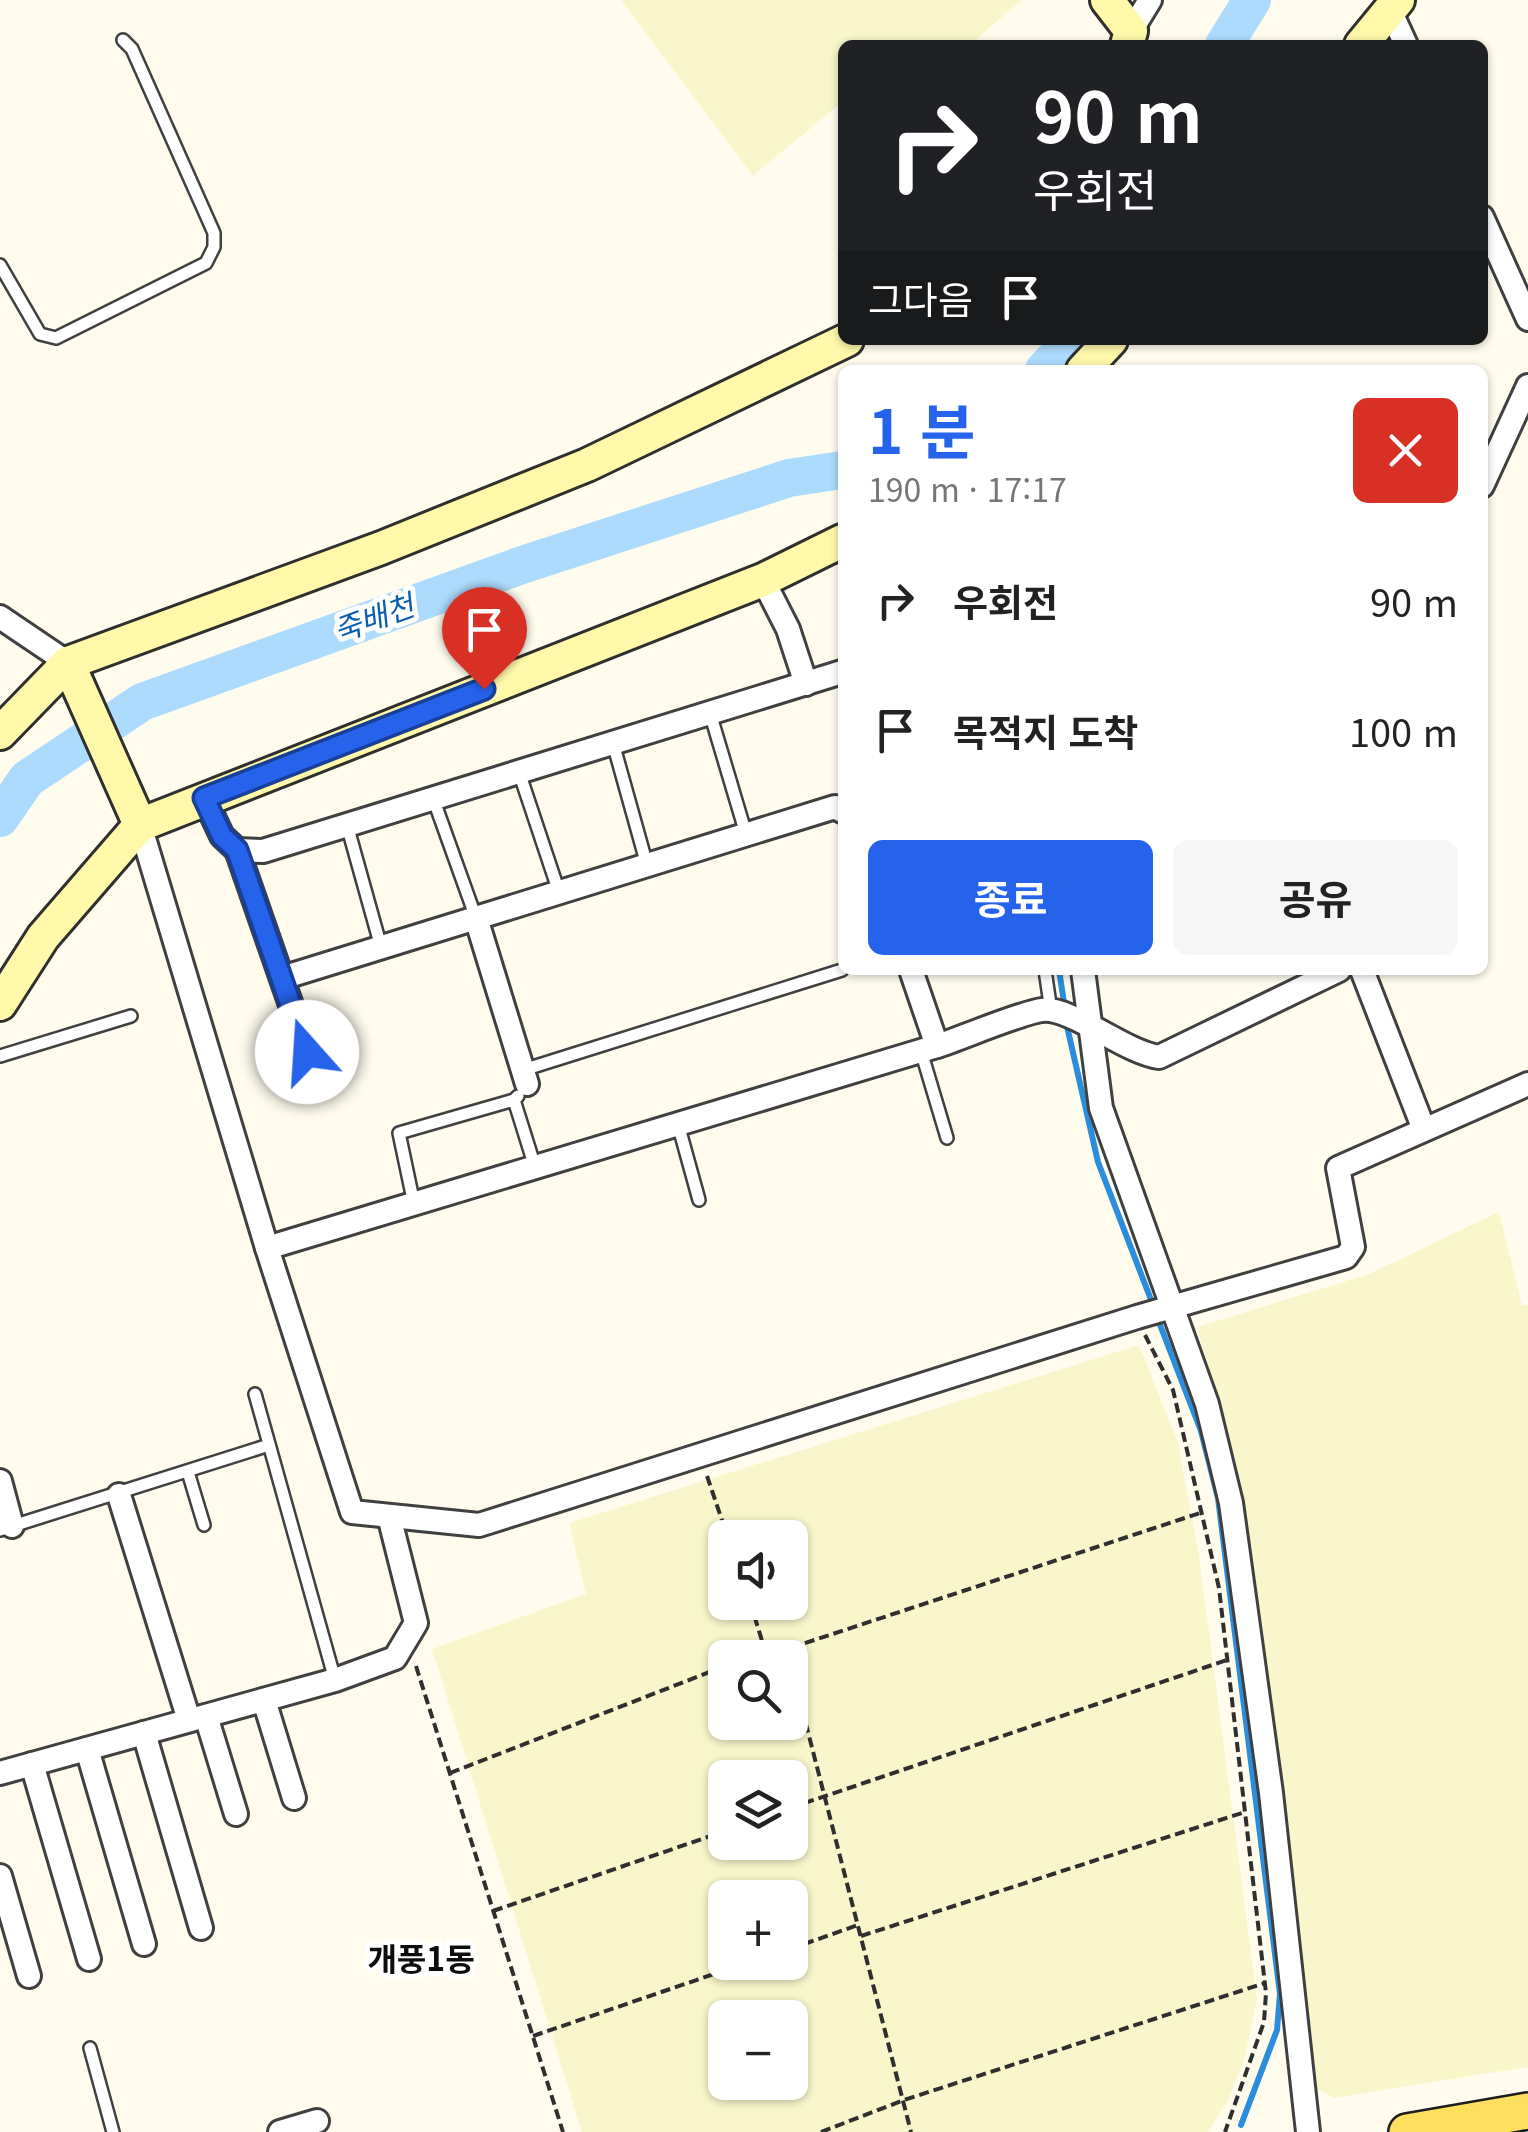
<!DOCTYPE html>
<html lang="ko">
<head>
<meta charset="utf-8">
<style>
  body { margin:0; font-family:Georgia,"Noto Sans KR",serif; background:#f6f6f6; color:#222; height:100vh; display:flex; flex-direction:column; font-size:38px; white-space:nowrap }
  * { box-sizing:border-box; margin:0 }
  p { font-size:32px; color:#767676 }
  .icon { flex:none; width:55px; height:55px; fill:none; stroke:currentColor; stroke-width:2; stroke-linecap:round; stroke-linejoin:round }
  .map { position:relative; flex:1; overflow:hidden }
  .drawer { position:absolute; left:838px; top:365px; width:650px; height:610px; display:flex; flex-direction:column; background:#fff; border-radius:15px; box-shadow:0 2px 8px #0004 }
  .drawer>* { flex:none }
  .top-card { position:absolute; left:838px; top:40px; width:650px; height:305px; border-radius:15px; box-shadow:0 2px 8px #0004; background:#202124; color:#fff; overflow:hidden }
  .fabs { position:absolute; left:708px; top:1520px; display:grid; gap:20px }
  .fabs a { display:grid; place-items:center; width:100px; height:100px; border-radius:15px; background:#fff; box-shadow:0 2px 8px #0004; font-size:50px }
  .pin { position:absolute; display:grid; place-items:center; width:85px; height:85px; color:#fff; margin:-102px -42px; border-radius:50% 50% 50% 0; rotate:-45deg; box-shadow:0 0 10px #0007 }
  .pin .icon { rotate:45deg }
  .me { position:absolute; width:110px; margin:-55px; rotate:341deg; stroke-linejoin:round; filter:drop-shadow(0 0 8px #0008) }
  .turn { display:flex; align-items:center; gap:35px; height:210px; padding:0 30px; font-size:45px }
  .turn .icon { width:130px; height:130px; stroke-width:2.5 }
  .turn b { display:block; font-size:70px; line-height:85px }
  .then { display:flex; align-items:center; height:95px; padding:0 30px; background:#0003; gap:20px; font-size:38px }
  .round { display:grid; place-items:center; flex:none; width:105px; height:105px; border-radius:15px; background:#f6f6f6 }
  .overview { display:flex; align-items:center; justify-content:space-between; height:170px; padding:0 30px }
  h1 { font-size:60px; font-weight:700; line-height:75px; color:#2563eb }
  .primary-button { display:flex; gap:20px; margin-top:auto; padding:20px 30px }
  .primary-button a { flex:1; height:115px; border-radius:15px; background:#2563eb; color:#fff; font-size:40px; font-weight:700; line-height:115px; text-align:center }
  .primary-button a+a { background:#f6f6f6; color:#222 }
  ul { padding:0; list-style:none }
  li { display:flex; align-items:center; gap:30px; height:130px; padding:0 30px }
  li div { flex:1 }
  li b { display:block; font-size:38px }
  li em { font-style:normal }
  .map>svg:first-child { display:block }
  .farmland { fill:#f8f6ca; fill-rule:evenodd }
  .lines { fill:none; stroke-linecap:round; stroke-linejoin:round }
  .stream { stroke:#2b8edc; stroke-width:6 }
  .river { stroke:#acdbfd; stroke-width:38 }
  .lane-casing { stroke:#404040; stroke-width:16 }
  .street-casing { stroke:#404040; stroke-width:28 }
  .secondary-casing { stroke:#2f2f2f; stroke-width:38 }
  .primary-casing { stroke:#1e1e1e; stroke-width:40 }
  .path { stroke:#2f2f2f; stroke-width:4; stroke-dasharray:10 5; stroke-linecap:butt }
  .lane { stroke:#fff; stroke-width:11 }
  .street { stroke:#fff; stroke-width:22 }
  .secondary { stroke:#fff9a9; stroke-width:32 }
  .primary { stroke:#ffdf5e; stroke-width:35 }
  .route-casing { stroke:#184099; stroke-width:25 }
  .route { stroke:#2563eb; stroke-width:18 }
  .labels { text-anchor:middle; stroke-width:10; stroke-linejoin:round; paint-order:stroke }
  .water-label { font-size:30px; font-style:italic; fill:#095ead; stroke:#fff }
  .quarter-label { font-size:32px; font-weight:bold; fill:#0d0d0d; stroke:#fff }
</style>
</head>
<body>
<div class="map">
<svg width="1528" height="2132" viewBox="0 0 1528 2132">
  <rect width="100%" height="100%" fill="#fffcee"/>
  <!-- farmland -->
  <g class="farmland">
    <path d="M621,0h401l-53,45h-127v57l-89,74z"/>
    <path d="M1499,1212l23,93h6v762l-194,31 -19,-10 -74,-605 -44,-156 172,-53z"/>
    <path d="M1139,1345l39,98 21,113 58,443 -12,58 -17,43 -20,32h-626l-150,-483 154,-55 -17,-71zM725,1538h65v64h-65zM725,1658h65v64h-65zM725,1778h65v64h-65zM725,1898h65v64h-65zM725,2018h65v64h-65z"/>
  </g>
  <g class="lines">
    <!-- stream -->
    <g class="stream">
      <path d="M1050,370l2,-8"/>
      <path d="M1059,970l6,39"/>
      <path d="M1066,1022l32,140 55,143"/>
      <path d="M1157,1317l44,114 17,67 62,496 -3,36 -36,95"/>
    </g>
    <!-- river -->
    <g class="river">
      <path d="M1224,45l28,-45"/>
      <path d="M1044,370l29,-30"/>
      <path d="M0,818l27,-39 115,-77 380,-137 267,-87 53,-8"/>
    </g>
    <!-- lane casing -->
    <g class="lane-casing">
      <g id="lane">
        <path d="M0,265l40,69 16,4 150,-75 8,-16v-14l-82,-184 -9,-9"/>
        <path d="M710,713l36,121"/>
        <path d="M613,743l34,122"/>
        <path d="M519,772l40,120"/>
        <path d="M433,798l43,120"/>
        <path d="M347,825l34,122"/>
        <path d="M1045,970l6,41"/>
        <path d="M921,1051l26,87"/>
        <path d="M0,1056l131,-40"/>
        <path d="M523,1070l319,-100"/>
        <path d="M518,1096l-4,4 21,67"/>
        <path d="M678,1124l21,76"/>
        <path d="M414,1204l-15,-71 115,-33"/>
        <path d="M255,1394l80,286"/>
        <path d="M188,1472l16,53"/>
        <path d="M0,1530l269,-85"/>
        <path d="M90,2048l23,84"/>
      </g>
    </g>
    <!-- street casing -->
    <g class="street-casing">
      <g id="street">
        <path d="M1390,10l16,35"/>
        <path d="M1131,31l19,-31"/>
        <path d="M1482,217l46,102"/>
        <path d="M1482,486l46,-100"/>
        <path d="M763,580l25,49 18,55"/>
        <path d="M0,617l68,46"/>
        <path d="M204,798l18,38 15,14 70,201 19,8 11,-5"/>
        <path d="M140,825l127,423"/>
        <path d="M237,850l26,1 579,-179"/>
        <path d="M476,918l51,166"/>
        <path d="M911,970l26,76"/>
        <path d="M1083,970l18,138 106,296 24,99 40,290 37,339"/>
        <path d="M1339,970l-180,87c-35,-5 -87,-50 -117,-47 -22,3 -80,28 -105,36l-670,202 85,264 127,13 658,-208 209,-60 7,-10 -15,-79 190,-84"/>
        <path d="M1362,970l61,157"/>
        <path d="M282,978l553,-171 7,4"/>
        <path d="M0,1481l12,45"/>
        <path d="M119,1495l70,225"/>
        <path d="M264,1700l30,98"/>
        <path d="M206,1716l30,98"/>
        <path d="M144,1733l57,195"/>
        <path d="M87,1749l57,195"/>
        <path d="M32,1764l57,195"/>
        <path d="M0,1773l335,-93 60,-22 21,-35 -27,-107"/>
        <path d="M0,1876l29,100"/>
        <path d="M280,2132l37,-11"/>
      </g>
    </g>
    <!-- secondary casing -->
    <g class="secondary-casing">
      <g id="secondary">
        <path d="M1107,0l24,31 -4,14"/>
        <path d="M1361,45l37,-45"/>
        <path d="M1083,370l28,-30"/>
        <path d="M68,663l72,162"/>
        <path d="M0,733l68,-70 313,-115 206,-83 260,-125"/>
        <path d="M0,1004l43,-67 97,-112 623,-245 79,-39"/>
      </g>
    </g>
    <!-- primary casing -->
    <g class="primary-casing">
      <path id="primary" d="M1407,2132l121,-21"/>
    </g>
    <!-- path -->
    <g class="path">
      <path d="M1145,1335l28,55 46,198 47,405 -2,29 -39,110"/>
      <path d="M707,1476l21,62"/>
      <path d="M750,1602l13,42 21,6"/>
      <path d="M784,1658v-8l419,-138"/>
      <path d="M416,1666l147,466"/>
      <path d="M790,1681l10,20 111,431"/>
      <path d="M450,1773l275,-107"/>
      <path d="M790,1808l437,-148"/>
      <path d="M493,1911l232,-80"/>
      <path d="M861,1936l384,-124"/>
      <path d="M790,1949l68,-24"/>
      <path d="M533,2036l216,-74"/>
      <path d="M821,2132l83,-32 361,-117"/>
    </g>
    <!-- lane -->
    <use href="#lane" class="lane"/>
    <!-- street -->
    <use href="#street" class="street"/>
    <!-- secondary -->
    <use href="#secondary" class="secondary"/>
    <!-- primary -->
    <use href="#primary" class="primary"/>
  </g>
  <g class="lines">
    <!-- route casing -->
    <g class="route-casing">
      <path id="route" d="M307,1052l-70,-202 -15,-14 -18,-38 280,-109"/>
    </g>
    <!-- route -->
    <use href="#route" class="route"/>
  </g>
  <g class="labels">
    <!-- water labels -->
    <g class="water-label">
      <text transform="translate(374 619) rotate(-20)" y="10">죽배천</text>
    </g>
    <!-- quarter labels -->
    <g class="quarter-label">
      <text x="421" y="1971">개풍1동</text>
    </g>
  </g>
</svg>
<div class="fabs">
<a><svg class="icon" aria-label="sound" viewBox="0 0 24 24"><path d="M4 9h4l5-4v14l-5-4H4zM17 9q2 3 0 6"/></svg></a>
<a><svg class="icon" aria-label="search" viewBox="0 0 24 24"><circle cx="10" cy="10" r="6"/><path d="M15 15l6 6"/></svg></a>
<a><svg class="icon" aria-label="layers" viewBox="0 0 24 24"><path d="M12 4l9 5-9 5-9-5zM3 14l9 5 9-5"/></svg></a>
<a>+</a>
<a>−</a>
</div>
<div class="pin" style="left:484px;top:689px;background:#d93025"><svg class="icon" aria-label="arrive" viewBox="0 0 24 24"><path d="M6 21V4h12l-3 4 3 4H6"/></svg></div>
<svg class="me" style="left:307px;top:1052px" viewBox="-20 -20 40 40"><circle r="19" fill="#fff"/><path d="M0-13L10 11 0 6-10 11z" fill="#2563eb"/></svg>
<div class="top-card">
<div class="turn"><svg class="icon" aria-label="right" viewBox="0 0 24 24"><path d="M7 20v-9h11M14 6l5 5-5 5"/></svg><div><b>90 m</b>우회전</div></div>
<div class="then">그다음<svg class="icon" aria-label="arrive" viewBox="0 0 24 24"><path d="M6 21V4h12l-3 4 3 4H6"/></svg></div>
</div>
<section class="drawer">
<div class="overview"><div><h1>1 분</h1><p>190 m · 17:17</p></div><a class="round" style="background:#d93025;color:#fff"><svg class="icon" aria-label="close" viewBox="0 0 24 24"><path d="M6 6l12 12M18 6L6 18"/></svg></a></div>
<ul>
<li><svg class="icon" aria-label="right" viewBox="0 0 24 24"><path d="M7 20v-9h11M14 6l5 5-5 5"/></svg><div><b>우회전</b></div><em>90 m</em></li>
<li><svg class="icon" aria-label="arrive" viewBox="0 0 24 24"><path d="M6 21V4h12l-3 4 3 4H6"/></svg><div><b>목적지 도착</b></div><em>100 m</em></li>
</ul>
<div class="primary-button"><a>종료</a><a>공유</a></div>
</section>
</div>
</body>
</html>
